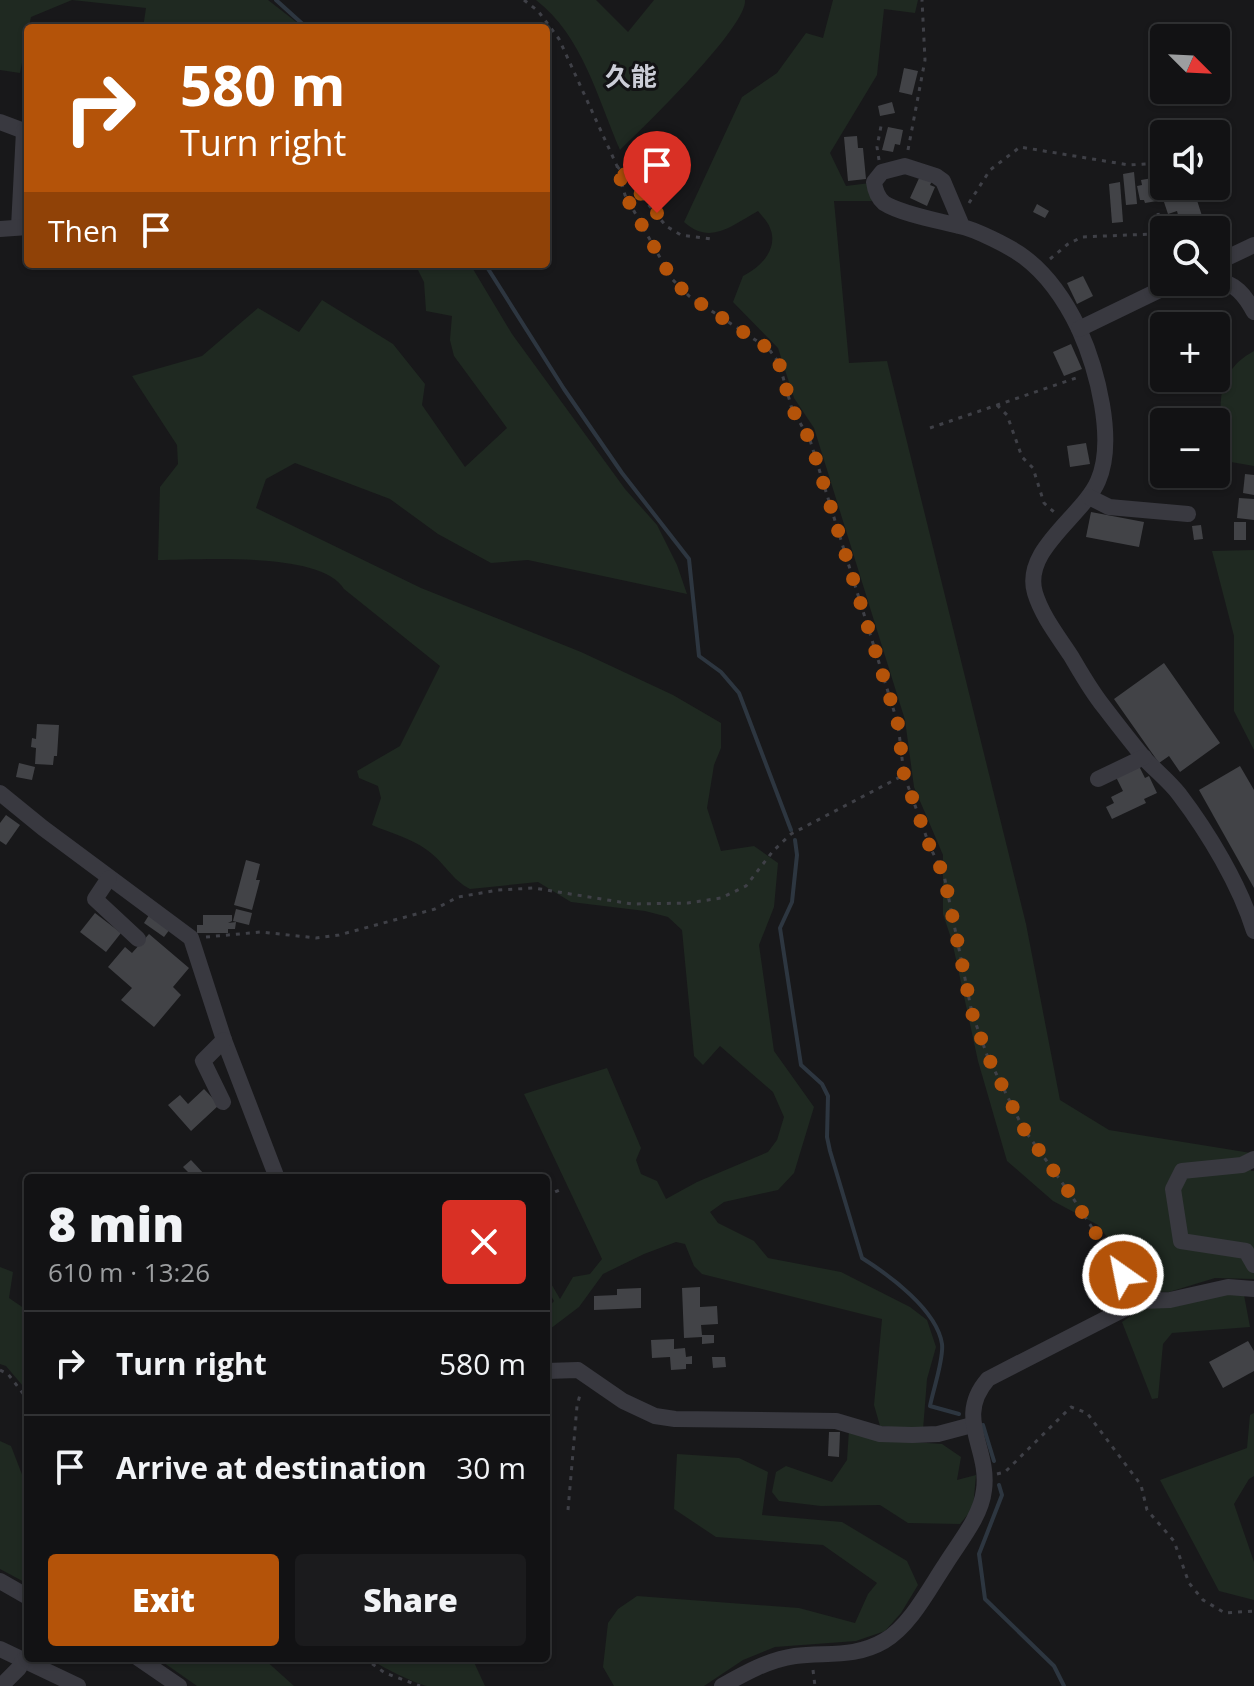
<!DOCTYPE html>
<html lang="en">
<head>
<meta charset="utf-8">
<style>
  body { margin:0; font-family:"Open Sans","Noto Sans JP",sans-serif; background:#1b1b1d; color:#f1f3f6; height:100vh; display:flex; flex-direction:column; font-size:30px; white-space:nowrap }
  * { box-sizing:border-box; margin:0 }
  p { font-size:26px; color:#9c9ea0 }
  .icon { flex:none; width:44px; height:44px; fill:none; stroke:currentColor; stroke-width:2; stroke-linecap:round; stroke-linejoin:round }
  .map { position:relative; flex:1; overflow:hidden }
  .panel { position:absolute; left:24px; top:1174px; width:526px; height:488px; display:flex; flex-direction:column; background:#121214; border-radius:8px; box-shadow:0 2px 6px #0004,0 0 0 2px #313234 }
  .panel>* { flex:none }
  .top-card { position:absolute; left:24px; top:24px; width:526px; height:244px; border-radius:8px; box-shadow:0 2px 6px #0004,0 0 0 2px #313234; background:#b45309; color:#fff; overflow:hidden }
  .needle { width:52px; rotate:114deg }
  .tools { position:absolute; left:1150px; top:24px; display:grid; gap:16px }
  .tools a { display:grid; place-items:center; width:80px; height:80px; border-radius:8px; background:#121214; box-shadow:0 2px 6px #0004,0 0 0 2px #313234; font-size:40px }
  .pin { position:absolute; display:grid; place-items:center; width:68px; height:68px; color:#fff; margin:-82px -34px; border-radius:50% 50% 50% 0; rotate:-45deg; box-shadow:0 0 8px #0007 }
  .pin .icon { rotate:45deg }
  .me { position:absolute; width:88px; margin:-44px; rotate:327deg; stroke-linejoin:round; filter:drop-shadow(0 0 6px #0008) }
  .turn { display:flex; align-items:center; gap:28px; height:168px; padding:0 24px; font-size:36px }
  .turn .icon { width:104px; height:104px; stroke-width:2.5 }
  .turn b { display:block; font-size:56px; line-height:68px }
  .then { display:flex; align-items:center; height:76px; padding:0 24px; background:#0003; gap:16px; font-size:30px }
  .round { display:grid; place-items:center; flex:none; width:84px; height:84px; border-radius:8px; background:#1b1b1d }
  .overview { display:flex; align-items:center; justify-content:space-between; height:136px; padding:0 24px }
  h1 { font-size:48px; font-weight:800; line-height:60px }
  .button { display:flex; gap:16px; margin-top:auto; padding:16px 24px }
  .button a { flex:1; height:92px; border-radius:8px; background:#b45309; color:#fff; font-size:32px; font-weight:800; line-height:92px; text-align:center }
  .button a+a { background:#1b1b1d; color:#f1f3f6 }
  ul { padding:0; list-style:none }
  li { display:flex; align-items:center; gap:24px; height:104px; padding:0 24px; border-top:2px solid #313234 }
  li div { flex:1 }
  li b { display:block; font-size:30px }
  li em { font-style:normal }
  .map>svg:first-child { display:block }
  .green { fill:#1f2921 }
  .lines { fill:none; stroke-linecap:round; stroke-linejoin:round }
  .stream { stroke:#2d3640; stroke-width:4 }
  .building { fill:#424347 }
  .path { stroke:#3f4047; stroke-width:3; stroke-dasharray:4 6; stroke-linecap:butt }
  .minor { stroke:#393940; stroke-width:16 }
  .route { stroke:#b45309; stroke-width:14; stroke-dasharray:0 25.2 }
  .labels { text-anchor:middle; stroke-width:6; stroke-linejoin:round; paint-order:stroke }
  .quarter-label { font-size:26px; font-weight:bold; fill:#cbcdd7; stroke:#131315 }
</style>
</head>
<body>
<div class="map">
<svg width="1254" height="1686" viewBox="0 0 1254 1686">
  <rect width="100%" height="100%" fill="#18181a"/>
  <!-- green -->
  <g class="green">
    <path d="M0,0h268l36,28h-161l3,-20 -74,-8 -41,17 -11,56 -20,-3z"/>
    <path d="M536,0h60l32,32 26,-32h91c3,26 -102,128 -125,150 -22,-51 -38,-115 -84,-150z"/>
    <path d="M833,0h85l-3,13 -31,-4 -7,66 -47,78 16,33 24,-3 2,18h-38l15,162 38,-2 139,563 34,176 49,30 142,23v18h3v108l-39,-1 -46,14 -22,-1 -49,-66 -45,-24 -46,-40 -29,-100 -26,-120 -9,-27v-59l-29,-68 -9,-67 -91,-292 -20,-30 -16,-50 -45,-46 10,-26c17,-8 36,-27 27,-48 -2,-6 -8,-12 -12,-17 -26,14 -47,35 -74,11l58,-125 35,-24 29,-40 17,5z"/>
    <path d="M415,264h55l42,70 113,155 32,36 20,40 10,29 -159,-34 -37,3 -53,-29 -48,-35 -95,-36 -29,16 -10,29 165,80 160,64 92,43 48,28v25l-7,17 -7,43 14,43 33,-5 24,17 -4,44 -15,38 15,106 40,56 -20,66 -16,17 -54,12 -14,10 8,11 36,18 14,17 73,14 69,35 17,13 9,27 -9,32 -4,51 -43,-4 -6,-21 8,-86 -180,-45 -8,-8 -9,-22 -9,-2 -32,12 -41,20 -24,33 -33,25v-22l8,-9 -8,-14v-12l14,24 13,-22 17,-3 12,-15 -78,-165 83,-26 34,80 -5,12 5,14 16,7 9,18 31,-17 71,-30 9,-12 7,-23 -11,-25 -53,-46 -17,19 -9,-9 -12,-126 -14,-13 -23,-6 -74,-9 -33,-20 -68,7c-17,-8 -27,-28 -43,-39 -16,-12 -37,-17 -55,-25l9,-27 -3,-12 -19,-8 -2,-7 43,-25 40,-80 -96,-77c-22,-38 -145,-29 -186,-29l2,-73 18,-23 -1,-19 -45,-69 70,-20 56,-48 41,24 23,-32 71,44 32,40 -3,21 43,62 42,-39 -53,-72 -4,-16 2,-24 -26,-5 -2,-29z"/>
    <path d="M1254,351v115l-29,-5c-3,-44 -17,-85 29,-110z"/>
    <path d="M1254,550v200l-20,-39v-75l-22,-85z"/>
    <path d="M0,1267l13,5 -4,26 19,13v81l-22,-26 -6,-2z"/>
    <path d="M1225,1294l19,1 6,32 -78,6 -9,11 -5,54 -6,1 -30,-77 18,-12z"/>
    <path d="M1254,1413v63l-5,3 -15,25 20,58v38l-35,-9 -59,-111 87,-32 3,-33z"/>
    <path d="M849,1430l35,10 58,4 19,13 -4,23 19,-5 -3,33 -13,16 -52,-1 -28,-18 -59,1 -42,-5 -7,-9 4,-20 10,-6 46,16 15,-22z"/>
    <path d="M0,1441l11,5 17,44v94l-28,-15z"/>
    <path d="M677,1454l62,4 29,14 -6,43 80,7 65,39 11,24 -17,28 -16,18 -29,10 -81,6 -32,13 -39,26h-90l-11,-19 5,-44 10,-14 19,-13 162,12 56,15 13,-29 9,-11 -54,-38 -107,-8 -42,-28z"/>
    <path d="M157,1658h106l31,28h-97z"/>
    <path d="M370,1658h102l13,28c-18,0 -40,0 -58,0 -11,-2 -49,-20 -57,-28z"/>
  </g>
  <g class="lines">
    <!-- stream -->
    <g class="stream">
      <path d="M276,0l31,28"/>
      <path d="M485,264l79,125 58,84 67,86 10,97 22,16 18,21 52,137"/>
      <path d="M795,840l2,15 -5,47 -12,26 21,137 21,19 6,12 -1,41 3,14 32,107c27,17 75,52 80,86 2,15 -9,46 -12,62l29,8"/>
      <path d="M983,1425l11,36"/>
      <path d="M999,1485l3,10 -23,59 6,45 69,67 10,20"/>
    </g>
  </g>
  <!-- building -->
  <g class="building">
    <path d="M904,68l14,3 -6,24 -13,-3z"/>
    <path d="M892,102l3,11 -15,3 -2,-10z"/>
    <path d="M888,127l15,3 -3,15 -5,-1 -2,8 -11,-2z"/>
    <path d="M857,136l1,12h5l3,31 -18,2 -4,-44z"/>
    <path d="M1134,172l3,32 -11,1 -3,-31z"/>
    <path d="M920,176l12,5 -2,4 5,2 -8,19 -17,-8z"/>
    <path d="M1164,176v10h2l3,13 -24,4 -1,-3h-4l-3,-14 5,-1 -1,-5z"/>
    <path d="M1120,182l3,40 -11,1 -3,-39z"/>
    <path d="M1195,194l8,25 -22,7 -4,-15 -9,3 -4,-12z"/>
    <path d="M1037,204l12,7 -4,7 -12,-6z"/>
    <path d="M1202,221l3,9h-17l-1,-5z"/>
    <path d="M1164,236v17l-8,2 -4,-16z"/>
    <path d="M1083,276l10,20 -16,8 -10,-21z"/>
    <path d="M1071,344l11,25 -18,7 -11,-24z"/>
    <path d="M1086,443l4,21 -20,3 -3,-21z"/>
    <path d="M1186,474h30v15h-25l-1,-9h-4z"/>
    <path d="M1245,474l9,1v20l-11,-2z"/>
    <path d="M1239,498l15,1v21l-17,-2z"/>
    <path d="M1091,512l53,10 -5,25 -53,-10z"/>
    <rect x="1234" y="522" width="12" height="18"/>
    <path d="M1201,525l2,14 -9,1 -2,-14z"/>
    <path d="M1164,663l56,80 -40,29 -11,-16 -10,7 -45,-64z"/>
    <path d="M37,724l22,1 -2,31h-3l-1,9 -18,-1 1,-16 -5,-1 1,-9 4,1z"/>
    <path d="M19,763l16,4 -3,13 -16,-3z"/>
    <path d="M1139,766l6,12 4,-2 8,17 -13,6 2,4 -34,16 -6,-12 8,-4 -3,-6 12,-6 -7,-14z"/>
    <path d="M1240,766l14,24v98l-55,-98z"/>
    <path d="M6,815l14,10 -14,20 -6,-4v-18z"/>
    <path d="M246,860l14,4 -4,16h4l-8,30 -18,-5z"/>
    <path d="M236,909l16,4 -3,12 -16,-4z"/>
    <path d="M95,913l26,20 -15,19 -26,-20z"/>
    <path d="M149,915l21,14 -6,8 -20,-14z"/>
    <path d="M203,915h29v6l-4,2 8,-1 -1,7h-7v4h-31v-8h6z"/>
    <path d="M149,934l40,34 -16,19 8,8 -27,32 -33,-27 11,-12 -24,-21 17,-20 7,6z"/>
    <path d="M204,1089l15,16 -28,26 -23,-26 12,-10 8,9z"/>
    <path d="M191,1160l14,15 -2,3h-9l-11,-11z"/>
    <path d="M700,1287v20l17,-1 1,18 -17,1 1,10h12v8l-12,1v-7l-18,1 -2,-50z"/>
    <path d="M641,1288v20l-47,2v-14l23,-1v-6z"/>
    <path d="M674,1339v10l11,-1 1,9 6,-1v8h-6v5l-15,1 -1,-13 -18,1 -1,-18z"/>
    <path d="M1248,1341l6,10v20l-31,17 -14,-26z"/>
    <path d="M712,1357h13l1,10 -13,1z"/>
    <path d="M829,1432h11l-1,25 -11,-1z"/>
  </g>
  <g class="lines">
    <!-- path -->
    <g class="path">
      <path d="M524,0l14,11 21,28 58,127 8,29 47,84 17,17 80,53 10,14 13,46 18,31 88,284 6,51 26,72 14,28 28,138 15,42 36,73 48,67 60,93"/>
      <path d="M908,150l17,-90 -3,-60"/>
      <path d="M879,160l-2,-13 5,-26"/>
      <path d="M617,166l49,60 15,9 30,4"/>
      <path d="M969,203l21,-33 30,-23 109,18 35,-2"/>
      <path d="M1050,259l18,-15 14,-7 71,-3 7,-8 -2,-13"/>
      <path d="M997,405l10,10 15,42 11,11 11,35 10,9"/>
      <path d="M930,428l149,-51"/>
      <path d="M206,937l55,-5 55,6 23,-3 96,-26 23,-12 40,-7 36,-2 98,16 56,-1 33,-5 25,-12 27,-35 18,-17 113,-59"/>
      <path d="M546,1196l18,-8"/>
      <path d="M0,1370l8,4 20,26"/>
      <path d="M997,1474l8,-2 66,-65 16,6 54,72 6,25 27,31 15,42 14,17 22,13 29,-2"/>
      <path d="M568,1510l9,-104 4,-15"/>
      <path d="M364,1658l21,15 35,13"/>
      <path d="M813,1670l2,16"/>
    </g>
    <!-- minor -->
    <g class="minor">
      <path d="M0,122l24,9"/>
      <path d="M962,226l-19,-45 -7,-5 -31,-10 -23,6 -8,10c1,8 4,16 10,21 17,11 56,18 75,23 16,3 52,21 65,31 24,18 42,45 55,72 18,40 37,111 19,152 -15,35 -76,69 -63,112 7,23 23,43 36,63 10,17 20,35 33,51 13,17 27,35 41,52 11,12 24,22 34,35 29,38 61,91 75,137"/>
      <path d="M19,227l5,-96 4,-2"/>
      <path d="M0,229l28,-2"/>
      <path d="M1216,263l38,-18"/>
      <path d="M1216,280c19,3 29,15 38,32"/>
      <path d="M1189,282l4,3 16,-3"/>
      <path d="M1079,329l97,-47"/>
      <path d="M1089,497l20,10 79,7"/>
      <path d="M1098,779l46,-22"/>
      <path d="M0,793l43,35 148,110 33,102 53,138"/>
      <path d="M109,878l-14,21 43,40"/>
      <path d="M223,1102l-20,-41 21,-21"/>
      <path d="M1254,1159l-12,6 -60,6 -9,18 8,52 65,10 8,14"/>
      <path d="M546,1371l32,-1 45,31 32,15 20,3 161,2 44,13 32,1 26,-1 34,-9"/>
      <path d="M0,1581l28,16"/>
      <path d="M0,1649l78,37"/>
      <path d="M138,1658l41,28"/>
      <path d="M1,1686l18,-18 4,-8"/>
      <path d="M722,1686c23,-13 46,-26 73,-30 31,-4 60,2 89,-15 26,-15 45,-52 61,-76 14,-23 36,-48 39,-75 6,-42 -30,-72 4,-111l152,-78 30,-1 58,-13 26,2"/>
    </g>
  </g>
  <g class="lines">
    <!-- route -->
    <path class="route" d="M657,213l-40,-47 8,29 47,84 17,17 80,53 10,14 13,46 18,31 88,284 6,51 26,72 14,28 28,138 15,42 36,73 48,67 52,80"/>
  </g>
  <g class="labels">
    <!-- quarter labels -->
    <g class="quarter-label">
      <text x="631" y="86">久能</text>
    </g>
  </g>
</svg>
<div class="tools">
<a><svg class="needle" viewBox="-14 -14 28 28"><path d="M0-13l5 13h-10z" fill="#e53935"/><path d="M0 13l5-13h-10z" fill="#9c9ea0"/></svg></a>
<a><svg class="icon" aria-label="sound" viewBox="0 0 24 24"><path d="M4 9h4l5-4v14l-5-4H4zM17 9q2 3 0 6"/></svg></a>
<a><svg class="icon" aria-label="search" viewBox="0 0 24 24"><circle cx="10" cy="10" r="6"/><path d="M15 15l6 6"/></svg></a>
<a>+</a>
<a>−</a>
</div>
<div class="pin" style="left:657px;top:213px;background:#d93025"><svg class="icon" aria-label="arrive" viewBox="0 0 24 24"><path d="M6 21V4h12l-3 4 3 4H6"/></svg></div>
<svg class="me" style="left:1123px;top:1275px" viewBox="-20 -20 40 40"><circle r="17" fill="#b45309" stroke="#fff" stroke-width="3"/><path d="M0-11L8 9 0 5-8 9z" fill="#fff"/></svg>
<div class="top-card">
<div class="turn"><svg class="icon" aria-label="right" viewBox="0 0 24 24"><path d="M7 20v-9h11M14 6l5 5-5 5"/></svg><div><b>580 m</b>Turn right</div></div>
<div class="then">Then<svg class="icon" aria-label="arrive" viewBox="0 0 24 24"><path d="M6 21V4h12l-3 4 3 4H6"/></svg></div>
</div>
<section class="panel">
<div class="overview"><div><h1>8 min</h1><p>610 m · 13:26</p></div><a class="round" style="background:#d93025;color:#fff"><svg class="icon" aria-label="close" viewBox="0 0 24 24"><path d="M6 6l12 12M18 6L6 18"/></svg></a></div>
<ul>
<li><svg class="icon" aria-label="right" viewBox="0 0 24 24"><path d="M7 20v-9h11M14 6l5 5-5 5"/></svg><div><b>Turn right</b></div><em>580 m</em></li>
<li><svg class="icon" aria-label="arrive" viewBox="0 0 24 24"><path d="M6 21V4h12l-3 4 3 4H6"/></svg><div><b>Arrive at destination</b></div><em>30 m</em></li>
</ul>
<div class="button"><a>Exit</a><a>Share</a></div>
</section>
</div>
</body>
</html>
